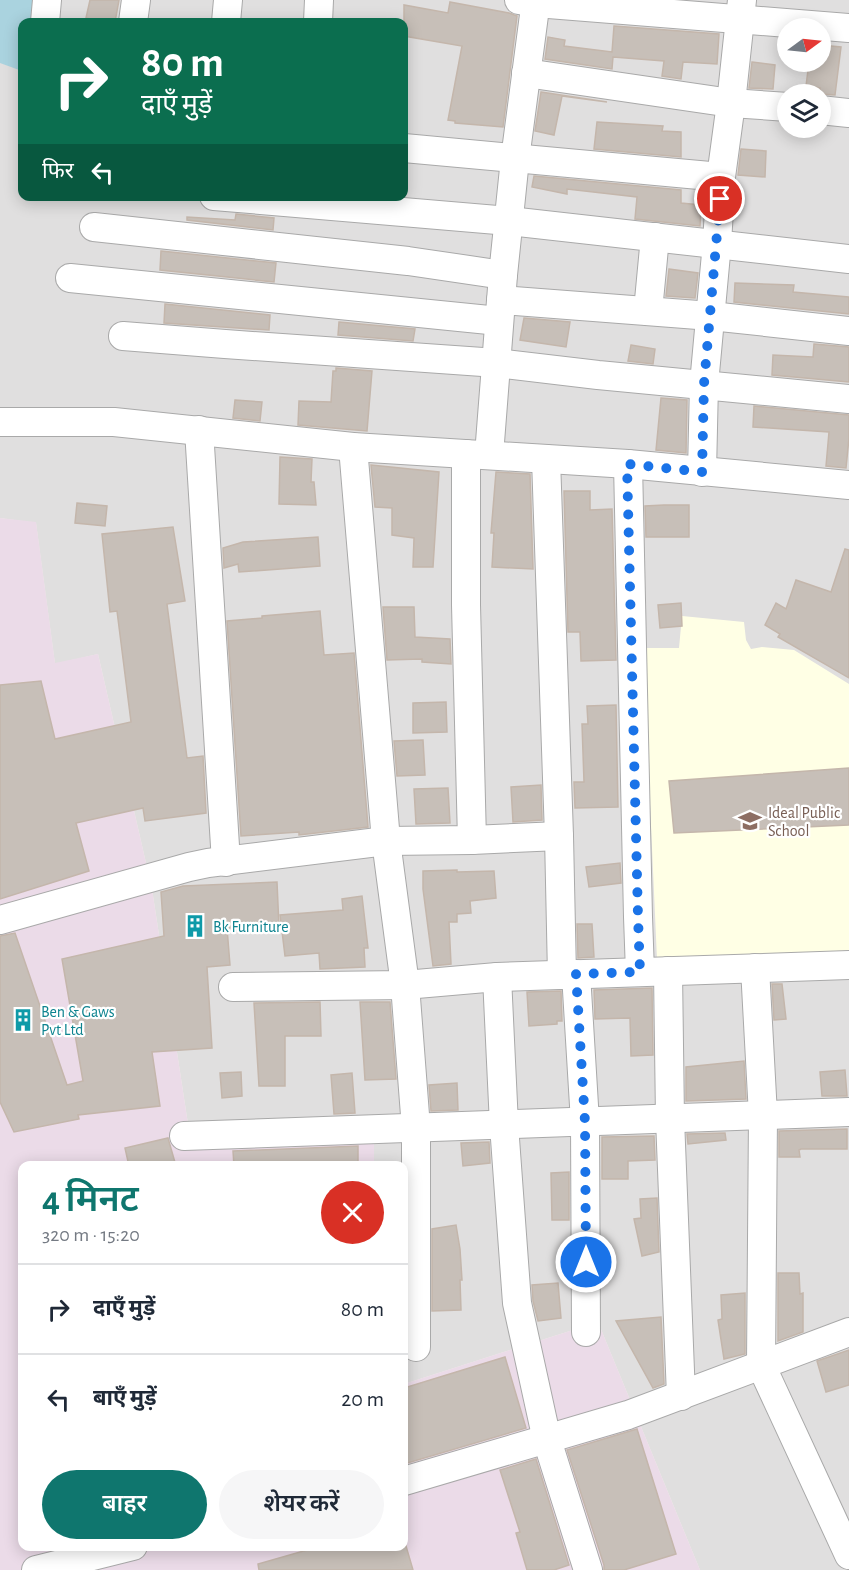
<!DOCTYPE html>
<html lang="hi">
<head>
<meta charset="utf-8">
<style>
  body { margin:0; font-family:"Alegreya Sans","Noto Sans Devanagari",sans-serif; background:#f6f6f7; color:#1f2937; height:100vh; display:flex; flex-direction:column; font-size:22px; white-space:nowrap }
  * { box-sizing:border-box; margin:0 }
  p { font-size:20px; color:#747a83 }
  .icon { flex:none; width:33px; height:33px; fill:none; stroke:currentColor; stroke-width:2; stroke-linecap:round; stroke-linejoin:round }
  .map { position:relative; flex:1; overflow:hidden }
  .sheet { position:absolute; left:18px; top:1161px; width:390px; height:390px; display:flex; flex-direction:column; background:#fff; border-radius:12px; box-shadow:0 3px 15px #0003 }
  .sheet>* { flex:none }
  .hud { position:absolute; left:18px; top:18px; width:390px; height:183px; border-radius:12px; box-shadow:0 3px 15px #0003; background:#0b6e4f; color:#fff; overflow:hidden }
  .needle { width:39px; rotate:75deg }
  .buttons { position:absolute; left:777px; top:18px; display:grid; gap:12px }
  .buttons a { display:grid; place-items:center; width:54px; height:54px; border-radius:50%; background:#fff; box-shadow:0 3px 15px #0003; font-size:30px }
  .pin { position:absolute; display:grid; place-items:center; width:51px; height:51px; color:#fff; margin:-26px; border:3px solid #fff; border-radius:50%; box-shadow:0 2px 6px #0007 }
  .me { position:absolute; width:66px; margin:-33px; rotate:0deg; stroke-linejoin:round; filter:drop-shadow(0 0 4px #0008) }
  .turn { display:flex; align-items:center; gap:21px; height:126px; padding:0 24px; font-size:27px }
  .turn .icon { width:78px; height:78px; stroke-width:2.5 }
  .turn b { display:block; font-size:42px; line-height:51px }
  .then { display:flex; align-items:center; height:57px; padding:0 24px; background:#0003; gap:12px; font-size:22px }
  .round { display:grid; place-items:center; flex:none; width:63px; height:63px; border-radius:32px; background:#f6f6f7 }
  .summary { display:flex; align-items:center; justify-content:space-between; height:102px; padding:0 24px }
  h1 { font-size:36px; font-weight:600; line-height:45px; color:#0f766e }
  .cta { display:flex; gap:12px; margin-top:auto; padding:12px 24px }
  .cta a { flex:1; height:69px; border-radius:36px; background:#0f766e; color:#fff; font-size:24px; font-weight:600; line-height:69px; text-align:center }
  .cta a+a { background:#f6f6f7; color:#1f2937 }
  ul { padding:0; list-style:none }
  li { display:flex; align-items:center; gap:18px; height:90px; padding:0 24px; border-top:2px solid #e0e1e3 }
  li div { flex:1 }
  li b { display:block; font-size:22px }
  li em { font-style:normal }
  .map>svg:first-child { display:block }
  .residential { fill:#e0dfdf; fill-rule:evenodd }
  .industrial { fill:#ebdbe8 }
  .education { fill:#ffffe5 }
  .water { fill:#aad3df }
  .building { fill:#c7bfb8; stroke:#c4b6ab; stroke-width:1.5 }
  .lines { fill:none; stroke-linecap:round; stroke-linejoin:round }
  .minor-casing { stroke:#a9a9a9; stroke-width:30 }
  .minor { stroke:#fff; stroke-width:28 }
  .route { stroke:#1a73e8; stroke-width:10; stroke-dasharray:0 18 }
  .labels { text-anchor:middle; stroke-width:4.5; stroke-linejoin:round; paint-order:stroke }
  .education-label { font-size:16px; fill:#785e54; stroke:#fff; text-anchor:start }
  .culture-label { font-size:16px; fill:#0d838f; stroke:#fff; text-anchor:start }
</style>
</head>
<body>
<div class="map">
<svg width="849" height="1570" viewBox="0 0 849 1570">
  <rect width="100%" height="100%" fill="#f2efe9"/>
  <!-- residential -->
  <path class="residential" d="M0,0h849v1570h-149l-102,-248 -194,62v-218l-30,-1v-45l-186,4 -36,-235 -54,-235 -43,10 -19,-141 -36,-5zM22,22h382v174h-382zM788,28h32v34h-32zM788,94h32v34h-32z"/>
  <!-- industrial -->
  <path class="industrial" d="M0,518l36,4 19,141 43,-9 54,235 36,235 186,-4v45l-352,1v380h382v-162l194,-62 102,248h-700z"/>
  <!-- education -->
  <path class="education" d="M682,616l62,6 2,18 5,9 11,-2 32,3 55,34v274l-192,1 -14,-311h36z"/>
  <!-- water -->
  <path class="water" d="M0,0h38l13,22h-29v49l-22,-8z"/>
  <!-- building -->
  <g class="building">
    <path d="M90,0h29l-4,22h-8l-21,-4z"/>
    <path d="M450,2l59,11 8,3 -14,111 -48,-4v-2l-7,-1 14,-74 -58,-10v-31l44,8z"/>
    <path d="M614,26l105,8 -2,30 -34,-2 -2,17 -19,-3 2,-15 -51,-4 -1,12 -67,-10 3,-22 17,3 -1,6 48,6z"/>
    <path d="M820,45l21,2 -6,48 -15,-1v-6l-14,-2 3,-24h11z"/>
    <path d="M752,62l23,3 -2,24 -24,-1z"/>
    <path d="M541,92l66,10 -45,-6 -8,39 -19,-4z"/>
    <path d="M597,122l66,4 -1,5 19,1v25l-87,-8z"/>
    <path d="M741,149l25,2 -1,26 -27,-2z"/>
    <path d="M534,176l147,14v13l20,2 -1,21 -65,-7 2,-22 -70,-8v5l-35,-7z"/>
    <path d="M236,214l38,4 -1,12 -86,-10v-3l48,3z"/>
    <path d="M161,251l115,12 -2,19 -114,-12z"/>
    <path d="M669,269l29,4 -3,25 -29,-2z"/>
    <path d="M735,283l59,2 -1,7 56,5v17l-115,-12z"/>
    <path d="M165,304l105,11 -1,15 -105,-7z"/>
    <path d="M524,318l46,4 -4,25 -46,-7z"/>
    <path d="M339,322l76,7 -2,12 -75,-6z"/>
    <path d="M814,344l35,3v35l-77,-7 1,-20 40,2z"/>
    <path d="M631,345l24,4 -2,15 -25,-3z"/>
    <path d="M336,368l36,3 -5,60 -69,-6 1,-24 32,1 2,-31h3z"/>
    <path d="M661,398l26,2 -1,53 -30,-3z"/>
    <path d="M235,400l27,2 -2,19 -27,-3z"/>
    <path d="M754,406l95,9v23l-3,30 -20,-2 3,-34 -76,-5z"/>
    <path d="M280,457l32,2 -1,23h3l2,23 -37,-1z"/>
    <path d="M371,465l68,7 -6,95h-20l1,-29 -22,-3v-27l-17,-1z"/>
    <path d="M496,472l34,2 3,95 -41,-2 2,-34h-3z"/>
    <path d="M564,491h26v19l22,-1 4,151 -35,1 -1,-29h-12z"/>
    <path d="M77,503l30,3 -2,20 -30,-3z"/>
    <path d="M664,505h25v32h-43l-1,-31z"/>
    <path d="M173,527l12,74 -18,3 20,154 16,-2 3,57 -61,8 -2,-13 -67,15 13,48 -89,28v-214l41,-4 14,58 76,-17 -14,-111 -7,1 -8,-78z"/>
    <path d="M318,537l2,29 -81,6 -1,-8 -14,4 -1,-20 20,-6z"/>
    <path d="M845,549l4,1v128l-71,-41 2,-3 -15,-9 11,-22 10,6 10,-29 35,12z"/>
    <path d="M681,603l1,23 -22,2 -2,-23z"/>
    <path d="M383,607h31l1,30 35,2 1,25 -29,-2v-3l-35,1z"/>
    <path d="M320,611l4,44 30,-2 14,174 -69,8v-3l-58,4 -14,-215 35,-3v-2z"/>
    <path d="M446,702l1,30 -34,1v-30z"/>
    <path d="M616,705l2,102 -43,1 -1,-26h10l-2,-58h6l-1,-18z"/>
    <path d="M423,740l2,35 -28,1 -3,-35z"/>
    <path d="M849,768v57l-175,8 -5,-52z"/>
    <path d="M541,785l1,35 -29,2 -2,-35z"/>
    <path d="M448,788l2,35 -34,1 -2,-35z"/>
    <path d="M620,863l1,20 -32,4 -3,-20z"/>
    <path d="M457,870v2l37,-1 2,27 -26,3 1,12 -14,1v8h-8l2,42 -18,2 -10,-77v-18z"/>
    <path d="M277,882l2,45 -52,1 3,37 -23,2 5,81 -60,4 8,54 -82,9 1,4 -65,13 -14,-30v-166l15,-3 52,152 16,-4 -21,-122 102,-23 -3,-44 22,-6z"/>
    <path d="M362,896l6,52h-4l1,19 -45,2 -1,-16 -34,3 -5,-41 63,-5 -1,-11z"/>
    <path d="M577,924h15l2,33 -16,1z"/>
    <path d="M772,984h10l4,35 -12,1z"/>
    <path d="M652,988l1,67 -22,1 -1,-38 -35,1 -1,-29z"/>
    <path d="M561,991l1,30h-5v3l-28,2 -2,-34z"/>
    <path d="M320,1002l1,34h-36v50h-26l-5,-83z"/>
    <path d="M360,1002h30l6,77 -31,1z"/>
    <path d="M744,1061l2,38 -60,2v-34z"/>
    <path d="M845,1070l2,26h-25l-2,-24z"/>
    <path d="M241,1072l1,24 -20,2 -2,-25z"/>
    <path d="M352,1073l3,40 -21,1 -3,-39z"/>
    <path d="M457,1083l1,27 -27,1 -2,-26z"/>
    <path d="M847,1129v20h-46l-2,1 1,7h-21v-26z"/>
    <path d="M725,1133l1,7 -38,4 -1,-10z"/>
    <path d="M654,1136l1,24 -27,1v18h-26v-42z"/>
    <path d="M168,1138l8,28h-47l-4,-18z"/>
    <path d="M489,1142l1,21 -27,3 -2,-23z"/>
    <path d="M358,1146v20h-124l-1,-15z"/>
    <path d="M569,1172v48h-17l-1,-47z"/>
    <path d="M657,1198l2,54 -17,4 -8,-37 7,-1 -1,-19z"/>
    <path d="M456,1225l4,24 2,31h-2l1,30 -29,1v-82z"/>
    <path d="M778,1273h21l1,21 3,-1v39l-25,9z"/>
    <path d="M558,1283l3,35 -23,3 -5,-20 -1,-16z"/>
    <path d="M745,1293v61l-21,5 -6,-39 4,-1 -1,-24z"/>
    <path d="M661,1317l3,67 -11,4 -37,-67z"/>
    <path d="M849,1350v35l-23,7 -9,-31z"/>
    <path d="M505,1357l21,71 -122,36v-76z"/>
    <path d="M637,1429l39,125 -52,16h-20v-5l-37,-115z"/>
    <path d="M536,1459l33,106 -15,5h-27l-11,-37 4,-1 -20,-62z"/>
    <path d="M321,1546h85l7,24h-154l-1,-6z"/>
  </g>
  <g class="lines">
    <!-- minor casing -->
    <g class="minor-casing">
      <g id="minor">
        <path d="M519,0l17,3 313,25"/>
        <path d="M45,22l2,-22"/>
        <path d="M133,22l3,-22"/>
        <path d="M226,22l2,-22"/>
        <path d="M318,22l1,-22"/>
        <path d="M526,73l205,30 57,4"/>
        <path d="M820,110l29,3"/>
        <path d="M404,148l317,29"/>
        <path d="M214,196l295,25 340,38"/>
        <path d="M94,227l314,34 95,14"/>
        <path d="M70,278l429,43"/>
        <path d="M501,300l210,16 138,15"/>
        <path d="M648,311l7,-74"/>
        <path d="M123,336l102,8 272,19 101,12 251,24"/>
        <path d="M0,422h114l239,25 275,17 221,21"/>
        <path d="M199,430l27,432"/>
        <path d="M353,447l33,394 19,144 11,143v219"/>
        <path d="M466,454v151l6,235"/>
        <path d="M489,455l14,-180 12,-116 21,-159"/>
        <path d="M546,459l13,377 3,139"/>
        <path d="M628,464l10,453 2,55"/>
        <path d="M702,472l2,-88 13,-141 4,-66 10,-74 11,-103"/>
        <path d="M0,920l189,-53 19,-4 178,-22 86,-1 87,-4"/>
        <path d="M755,968l8,147 -2,250 88,190"/>
        <path d="M668,971l2,148 11,277"/>
        <path d="M576,974l9,148 1,210"/>
        <path d="M497,977l7,148 13,178 30,137 41,130"/>
        <path d="M233,987l172,-2 92,-8 352,-12"/>
        <path d="M184,1136l665,-24"/>
        <path d="M404,1481l224,-66 221,-83"/>
        <path d="M36,1570l97,-24"/>
      </g>
    </g>
    <!-- minor -->
    <use href="#minor" class="minor"/>
  </g>
  <g class="lines">
    <!-- route -->
    <path class="route" d="M586,1262l-1,-140 -9,-148 64,-2 -2,-55 -11,-453 75,8 2,-88 16,-185"/>
  </g>
  <!-- icons -->
  <defs>
    <g id="school-bare" transform="scale(1.8)"><path d="M0-5L7-2L0 1L-7-2ZM-4 1L0 2.5L4 1V4Q0 6-4 4Z" fill="#8d6e63" stroke="#fff" stroke-width="2.5" paint-order="stroke"/></g>
    <g id="building-bare" transform="scale(1.8)"><path d="M-4-6H4V6H1V3H-1V6H-4ZM-2.5-4.3h1.7v1.8h-1.7ZM.8-4.3h1.7v1.8H.8ZM-2.5-1h1.7V.8h-1.7ZM.8-1h1.7V.8H.8Z" fill="#0f9aa8" stroke="#fff" stroke-width="2.5" paint-order="stroke"/></g>
  </defs>
  <g fill-rule="evenodd">
    <use href="#school-bare" x="750" y="821"/>
    <use href="#building-bare" x="195" y="926"/>
    <use href="#building-bare" x="23" y="1020"/>
  </g>
  <g class="labels">
    <!-- education labels -->
    <g class="education-label">
      <text x="768" y="818">Ideal Public<tspan x="768" dy="18">School</tspan></text>
    </g>
    <!-- culture labels -->
    <g class="culture-label">
      <text x="213" y="932">Bk Furniture</text>
      <text x="41" y="1017">Ben &amp; Gaws<tspan x="41" dy="18">Pvt Ltd</tspan></text>
    </g>
  </g>
</svg>
<div class="buttons">
<a><svg class="needle" viewBox="-14 -14 28 28"><path d="M0-13l5 13h-10z" fill="#e53935"/><path d="M0 13l5-13h-10z" fill="#747a83"/></svg></a>
<a><svg class="icon" aria-label="layers" viewBox="0 0 24 24"><path d="M12 4l9 5-9 5-9-5zM3 14l9 5 9-5"/></svg></a>
</div>
<div class="pin" style="left:720px;top:199px;background:#d93025"><svg class="icon" aria-label="arrive" viewBox="0 0 24 24"><path d="M6 21V4h12l-3 4 3 4H6"/></svg></div>
<svg class="me" style="left:586px;top:1262px" viewBox="-20 -20 40 40"><circle r="17" fill="#1a73e8" stroke="#fff" stroke-width="3"/><path d="M0-11L8 9 0 5-8 9z" fill="#fff"/></svg>
<div class="hud">
<div class="turn"><svg class="icon" aria-label="right" viewBox="0 0 24 24"><path d="M7 20v-9h11M14 6l5 5-5 5"/></svg><div><b>80 m</b>दाएँ मुड़ें</div></div>
<div class="then">फिर<svg class="icon" aria-label="left" viewBox="0 0 24 24"><path d="M17 20v-9H6M10 6l-5 5 5 5"/></svg></div>
</div>
<section class="sheet">
<div class="summary"><div><h1>4 मिनट</h1><p>320 m · 15:20</p></div><a class="round" style="background:#d93025;color:#fff"><svg class="icon" aria-label="close" viewBox="0 0 24 24"><path d="M6 6l12 12M18 6L6 18"/></svg></a></div>
<ul>
<li><svg class="icon" aria-label="right" viewBox="0 0 24 24"><path d="M7 20v-9h11M14 6l5 5-5 5"/></svg><div><b>दाएँ मुड़ें</b></div><em>80 m</em></li>
<li><svg class="icon" aria-label="left" viewBox="0 0 24 24"><path d="M17 20v-9H6M10 6l-5 5 5 5"/></svg><div><b>बाएँ मुड़ें</b></div><em>20 m</em></li>
</ul>
<div class="cta"><a>बाहर</a><a>शेयर करें</a></div>
</section>
</div>
</body>
</html>
